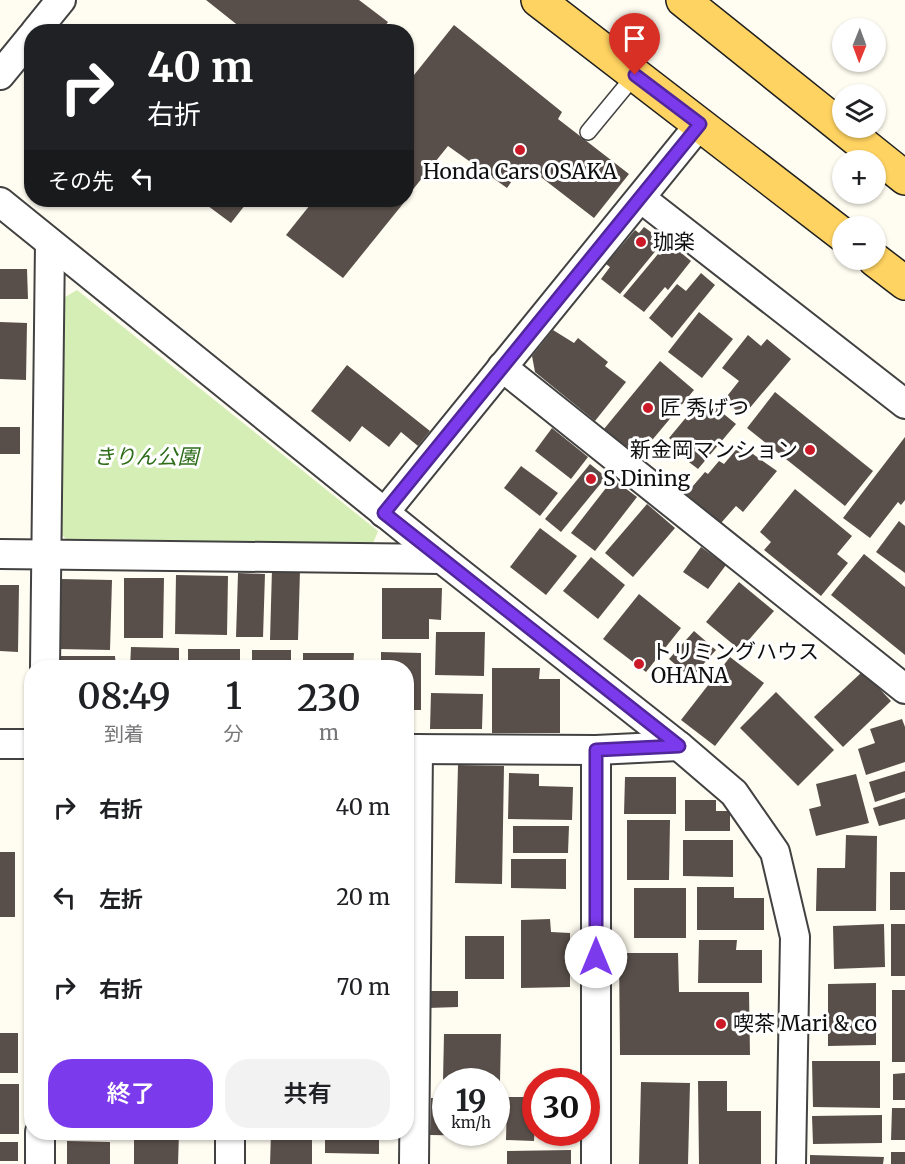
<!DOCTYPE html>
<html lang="ja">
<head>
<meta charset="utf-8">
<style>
  body { margin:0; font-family:Merriweather,"Noto Sans JP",serif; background:#f2f2f2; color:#202124; height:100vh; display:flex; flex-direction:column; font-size:22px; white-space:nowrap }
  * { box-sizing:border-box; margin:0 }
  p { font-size:20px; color:#757577 }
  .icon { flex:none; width:33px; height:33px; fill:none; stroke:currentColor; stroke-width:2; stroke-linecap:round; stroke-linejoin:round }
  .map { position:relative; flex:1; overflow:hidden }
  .details { position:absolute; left:24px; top:660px; width:390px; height:480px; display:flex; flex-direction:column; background:#fff; border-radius:24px; box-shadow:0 2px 4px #0004 }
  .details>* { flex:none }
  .hud { position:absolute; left:24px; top:24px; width:390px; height:183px; border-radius:24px; box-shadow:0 2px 4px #0004; background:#202124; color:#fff; overflow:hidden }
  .needle { width:39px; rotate:181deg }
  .tools { position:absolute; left:832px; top:18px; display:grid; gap:12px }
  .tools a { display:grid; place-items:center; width:54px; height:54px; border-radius:50%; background:#fff; box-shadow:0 2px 4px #0004; font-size:30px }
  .speed { position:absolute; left:432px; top:1068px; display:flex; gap:12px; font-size:30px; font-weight:700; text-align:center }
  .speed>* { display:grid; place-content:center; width:78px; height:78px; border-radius:50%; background:#fff; box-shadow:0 2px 4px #0004; line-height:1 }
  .speed small { font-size:15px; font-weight:400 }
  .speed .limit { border:9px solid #d22; background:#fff; color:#111 }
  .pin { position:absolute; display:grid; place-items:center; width:51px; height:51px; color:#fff; margin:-62px -26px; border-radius:50% 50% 50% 0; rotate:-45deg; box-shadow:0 0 6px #0007 }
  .pin .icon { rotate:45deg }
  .me { position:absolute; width:66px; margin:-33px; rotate:0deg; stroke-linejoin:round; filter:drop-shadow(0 0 4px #0008) }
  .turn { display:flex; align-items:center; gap:21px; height:126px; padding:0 24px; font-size:27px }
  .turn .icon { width:78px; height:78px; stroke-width:2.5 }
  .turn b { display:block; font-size:42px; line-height:51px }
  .then { display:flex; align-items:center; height:57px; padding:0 24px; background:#0003; gap:12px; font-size:22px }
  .eta { display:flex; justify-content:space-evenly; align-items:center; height:102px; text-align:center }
  .eta b { font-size:36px; font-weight:600; line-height:42px }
  .cta { display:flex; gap:12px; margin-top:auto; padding:12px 24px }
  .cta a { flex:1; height:69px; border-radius:24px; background:#7c3aed; color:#fff; font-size:24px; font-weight:600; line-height:69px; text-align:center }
  .cta a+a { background:#f2f2f2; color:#202124 }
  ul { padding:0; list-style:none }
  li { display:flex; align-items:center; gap:18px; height:90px; padding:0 24px }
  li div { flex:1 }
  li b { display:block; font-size:22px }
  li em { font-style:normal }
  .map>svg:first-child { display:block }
  .green { fill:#d5eeb6 }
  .building { fill:#594f4a }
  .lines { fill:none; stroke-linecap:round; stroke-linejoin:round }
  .lane-casing { stroke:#424242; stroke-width:18 }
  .street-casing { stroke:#424242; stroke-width:32 }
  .primary-casing { stroke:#202020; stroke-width:36 }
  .lane { stroke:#fff; stroke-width:15 }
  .street { stroke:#fff; stroke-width:28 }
  .primary { stroke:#ffd361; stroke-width:33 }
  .route-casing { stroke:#51269a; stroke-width:15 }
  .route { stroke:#7c3aed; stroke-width:10 }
  .poi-dot { fill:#cc1928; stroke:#fff; stroke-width:2 }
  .labels { text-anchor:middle; stroke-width:6; stroke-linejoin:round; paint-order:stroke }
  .poi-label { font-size:21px; fill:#0f0f0f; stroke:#fff; text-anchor:start }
  .park-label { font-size:21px; font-style:italic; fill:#2d6d18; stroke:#fff }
</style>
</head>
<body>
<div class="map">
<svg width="905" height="1164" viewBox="0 0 905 1164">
  <rect width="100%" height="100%" fill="#fffcf1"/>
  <!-- green -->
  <path class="green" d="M77,290l301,241 -6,15 -302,-3 -13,-13 3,-230z"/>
  <!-- building -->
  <g class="building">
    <path d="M206,0h153l29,22 -7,10h-145l4,-5z"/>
    <path d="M454,25l108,87 -4,7 71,55 -35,44 -70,-54 -17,24 -59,-42 -42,52v-113z"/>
    <path d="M200,200h49l-18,23z"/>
    <path d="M314,200h92l-63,78 -57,-43z"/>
    <path d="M644,227l11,8 -5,6 8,7 -38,46 -19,-15 9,-12 -4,-3 29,-34 4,3z"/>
    <path d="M668,242l23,19 -23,29 -3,-3 -21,25 -21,-16z"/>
    <path d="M0,269h27l1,30h-28z"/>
    <path d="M701,273l14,12 -43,53 -23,-20 28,-34 9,7z"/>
    <path d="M699,312l34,27 -31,39 -34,-26z"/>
    <path d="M0,322l27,1 -1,57 -26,-1z"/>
    <path d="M553,330l21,13 4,-5 30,24 -3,4 21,16 -31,39 -60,-49 -3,-16z"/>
    <path d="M748,335l13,11 6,-7 24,20 -48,57 -19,-16 15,-19 -17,-13z"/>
    <path d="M660,361l34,29 -56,67 -34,-28z"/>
    <path d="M347,365l83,66 -12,15 -17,-14 -12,15 -27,-21 -12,16 -39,-31z"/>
    <path d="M775,392l98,79 -28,35 -98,-78z"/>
    <path d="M703,397l33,27 -38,45 -17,-13 4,-5 -16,-13z"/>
    <rect x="0" y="427" width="20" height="27"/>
    <path d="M552,428l36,29 -17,22 -36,-28z"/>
    <path d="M905,437v63l-4,5 -3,-3 -28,36 -27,-20z"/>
    <path d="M740,445l37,26 -34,41 -7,-6 -15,17 -35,-29 19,-22 3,2 11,-13 5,3z"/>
    <path d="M590,464l16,13 -45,55 -16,-13z"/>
    <path d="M521,466l37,27 -18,23 -36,-28z"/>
    <path d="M613,479l24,18 -42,54 -24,-18z"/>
    <path d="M795,489l57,47 -15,18 11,9 -27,33 -57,-46 7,-8 -11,-10z"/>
    <path d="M647,504l28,24 -42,49 -28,-24z"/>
    <path d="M899,521l6,5v47l-29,-21z"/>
    <path d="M540,528l37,28 -31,39 -36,-28z"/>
    <path d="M701,547l25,18 -18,24 -25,-17z"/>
    <path d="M864,554l41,33v68l-74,-60z"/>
    <path d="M591,557l34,28 -27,34 -35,-28z"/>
    <path d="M272,569l28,1 -2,70h-28z"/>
    <path d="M238,573l27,1 -2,63h-27z"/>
    <path d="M176,575l52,1 -1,59 -52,-1z"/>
    <path d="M124,578h40l-1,60h-39z"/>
    <path d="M61,579l51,1 -2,70 -51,-1z"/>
    <path d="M739,582l35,29 -34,39 -34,-28z"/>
    <path d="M0,585h19l-1,67 -18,-1z"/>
    <path d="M382,588h60l-1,32 -12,-1v20h-47z"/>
    <path d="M639,594l42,34 -35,44 -43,-33z"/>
    <path d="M694,631l22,19 -25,28 -22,-19z"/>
    <path d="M436,632h49l-1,44 -49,-1z"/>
    <path d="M131,647l48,1v20h-49z"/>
    <rect x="188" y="649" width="52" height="19"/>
    <rect x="252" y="650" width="39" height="18"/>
    <path d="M381,652l40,1v57h-15v-42h-25z"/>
    <path d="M303,653h51l-1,15h-50z"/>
    <path d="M61,656h54l1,12h-55z"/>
    <path d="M730,657l34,26 -49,63 -34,-26z"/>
    <path d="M492,668h48l-1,11h21v54h-68z"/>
    <path d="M863,671l28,30 -48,46 -29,-30z"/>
    <path d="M776,692l58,58 -36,36 -58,-58z"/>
    <path d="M431,693l52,1 -1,35h-52z"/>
    <path d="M902,719l3,8v35l-39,13 -8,-26 17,-6 -5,-14z"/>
    <path d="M458,765l46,1 -2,118 -47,-1z"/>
    <path d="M905,771v21l-30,10 -6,-20z"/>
    <path d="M509,773l30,1v12l34,1 -1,33 -64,-1z"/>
    <path d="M856,774l13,49 -53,13 -7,-27 12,-3 -5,-22z"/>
    <path d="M625,777h51v37h-52z"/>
    <path d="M905,798v21l-26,7 -6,-18z"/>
    <path d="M685,800h31v11h14v20h-45z"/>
    <path d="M627,820h43l-1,60h-42z"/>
    <path d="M513,826h56l-1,27h-55z"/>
    <path d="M846,835l31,1 -1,75h-60l1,-43h28z"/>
    <path d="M683,840h50v37l-50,-1z"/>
    <rect x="0" y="852" width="15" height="65"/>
    <path d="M511,859h55v30l-55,-1z"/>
    <rect x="890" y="872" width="15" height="38"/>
    <path d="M697,887h37v11h30v32h-67z"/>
    <rect x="634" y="888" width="52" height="50"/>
    <path d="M550,919l1,13 19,1v54l-49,1v-68z"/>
    <path d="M884,924l1,43 -51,2 -1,-43z"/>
    <rect x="891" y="924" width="14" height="52"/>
    <rect x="465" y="936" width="39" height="43"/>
    <path d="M699,940h38l-1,10h26v33h-64z"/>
    <path d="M619,953h59l1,39h70l1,63h-130z"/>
    <path d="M876,983v62l-48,1v-62z"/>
    <rect x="892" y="990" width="13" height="72"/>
    <path d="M427,991h31v16l-30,1z"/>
    <rect x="0" y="1033" width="18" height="40"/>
    <path d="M444,1034h57l-1,47h-57z"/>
    <path d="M812,1061h68v47l-67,-1z"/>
    <path d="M905,1073v27h-12v-26z"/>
    <path d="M698,1081h29v30h34v53h-62z"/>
    <path d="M641,1082l49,1 -2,81h-49z"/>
    <rect x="0" y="1084" width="19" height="50"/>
    <path d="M507,1097h29l-2,44 -28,-1z"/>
    <path d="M431,1098h15v34h48v4l-64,-1z"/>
    <path d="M892,1108h13v32h-14z"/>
    <path d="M882,1115v28l-69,1 -1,-28z"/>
    <path d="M134,1132h45l-1,32h-44z"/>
    <path d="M271,1132h41v32h-42z"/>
    <path d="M325,1132h54v22l-54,-1z"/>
    <path d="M67,1141l43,1v22h-43z"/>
    <rect x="0" y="1142" width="18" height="19"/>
    <path d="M571,1150v14h-64v-13z"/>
    <rect x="891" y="1152" width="14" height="12"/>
    <path d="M810,1155l74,2 -1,7h-73z"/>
  </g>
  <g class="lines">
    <!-- lane casing -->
    <g class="lane-casing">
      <path id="lane" d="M588,132l47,-57"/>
    </g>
    <!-- street casing -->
    <g class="street-casing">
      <g id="street">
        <path d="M35,32l26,-32"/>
        <path d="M0,75l32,-39"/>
        <path d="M642,199l263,205"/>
        <path d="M0,202l442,357 237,187 55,47 41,59 20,85 -4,227"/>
        <path d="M502,367l403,322"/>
        <path d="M384,513l316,-389"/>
        <path d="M0,554l442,5"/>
        <path d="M45,668l5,-425"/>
        <path d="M0,744h32"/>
        <path d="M406,749l190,1 83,-4"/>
        <path d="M230,1132v32"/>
        <path d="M40,1164v-32"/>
        <path d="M414,1164l4,-415"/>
        <path d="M596,1164v-414"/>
      </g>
    </g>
    <!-- primary casing -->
    <g class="primary-casing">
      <g id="primary">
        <path d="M538,0l305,235"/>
        <path d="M683,0l222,178"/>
        <path d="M875,260l30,23"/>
      </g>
    </g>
    <!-- lane -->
    <use href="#lane" class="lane"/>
    <!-- street -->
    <use href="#street" class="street"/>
    <!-- primary -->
    <use href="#primary" class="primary"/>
  </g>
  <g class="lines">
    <!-- route casing -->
    <g class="route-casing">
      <path id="route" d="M596,957v-207l83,-4 -295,-233 316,-389 -65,-49"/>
    </g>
    <!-- route -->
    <use href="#route" class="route"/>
  </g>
  <!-- markers -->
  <g class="poi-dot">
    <circle cx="520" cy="150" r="6"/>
    <circle cx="641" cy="242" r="6"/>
    <circle cx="648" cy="408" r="6"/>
    <circle cx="810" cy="450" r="6"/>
    <circle cx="591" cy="479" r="6"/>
    <circle cx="639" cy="664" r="6"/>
    <circle cx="721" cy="1024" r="6"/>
  </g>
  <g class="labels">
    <!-- poi labels -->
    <g class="poi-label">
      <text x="520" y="179" text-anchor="middle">Honda Cars OSAKA</text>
      <text x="653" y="249">珈楽</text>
      <text x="660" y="415">匠 秀げつ</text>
      <text x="798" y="457" text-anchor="end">新金岡マンション</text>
      <text x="603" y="486">S Dining</text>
      <text x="651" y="659">トリミングハウス<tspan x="651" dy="24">OHANA</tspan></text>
      <text x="733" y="1031">喫茶 Mari &amp; co</text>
    </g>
    <!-- park labels -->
    <g class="park-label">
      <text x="146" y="464">きりん公園</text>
    </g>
  </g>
</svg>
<div class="tools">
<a><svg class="needle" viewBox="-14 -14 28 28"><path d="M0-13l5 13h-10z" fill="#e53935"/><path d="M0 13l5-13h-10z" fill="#757577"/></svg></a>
<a><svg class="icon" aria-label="layers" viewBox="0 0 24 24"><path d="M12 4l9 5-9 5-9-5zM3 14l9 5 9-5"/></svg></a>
<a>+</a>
<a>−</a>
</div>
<div class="speed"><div>19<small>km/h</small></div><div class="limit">30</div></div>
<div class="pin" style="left:635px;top:75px;background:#d93025"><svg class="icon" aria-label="arrive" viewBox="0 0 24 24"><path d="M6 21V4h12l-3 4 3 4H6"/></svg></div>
<svg class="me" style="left:596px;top:957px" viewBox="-20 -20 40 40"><circle r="19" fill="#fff"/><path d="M0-13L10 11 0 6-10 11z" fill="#7c3aed"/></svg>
<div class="hud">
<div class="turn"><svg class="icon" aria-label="right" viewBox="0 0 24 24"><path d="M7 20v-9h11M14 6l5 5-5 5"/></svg><div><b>40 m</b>右折</div></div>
<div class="then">その先<svg class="icon" aria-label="left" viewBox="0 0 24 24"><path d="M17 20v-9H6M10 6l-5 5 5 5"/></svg></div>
</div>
<section class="details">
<div class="eta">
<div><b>08:49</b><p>到着</p></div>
<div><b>1</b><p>分</p></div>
<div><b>230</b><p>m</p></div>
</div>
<ul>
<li><svg class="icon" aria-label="right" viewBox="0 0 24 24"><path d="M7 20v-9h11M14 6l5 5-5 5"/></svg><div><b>右折</b></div><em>40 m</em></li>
<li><svg class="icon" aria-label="left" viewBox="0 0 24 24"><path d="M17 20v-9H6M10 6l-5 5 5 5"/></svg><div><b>左折</b></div><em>20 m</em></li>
<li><svg class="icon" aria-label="right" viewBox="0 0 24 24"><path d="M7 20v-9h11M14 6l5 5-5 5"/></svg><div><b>右折</b></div><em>70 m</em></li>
</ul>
<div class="cta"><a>終了</a><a>共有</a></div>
</section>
</div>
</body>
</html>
